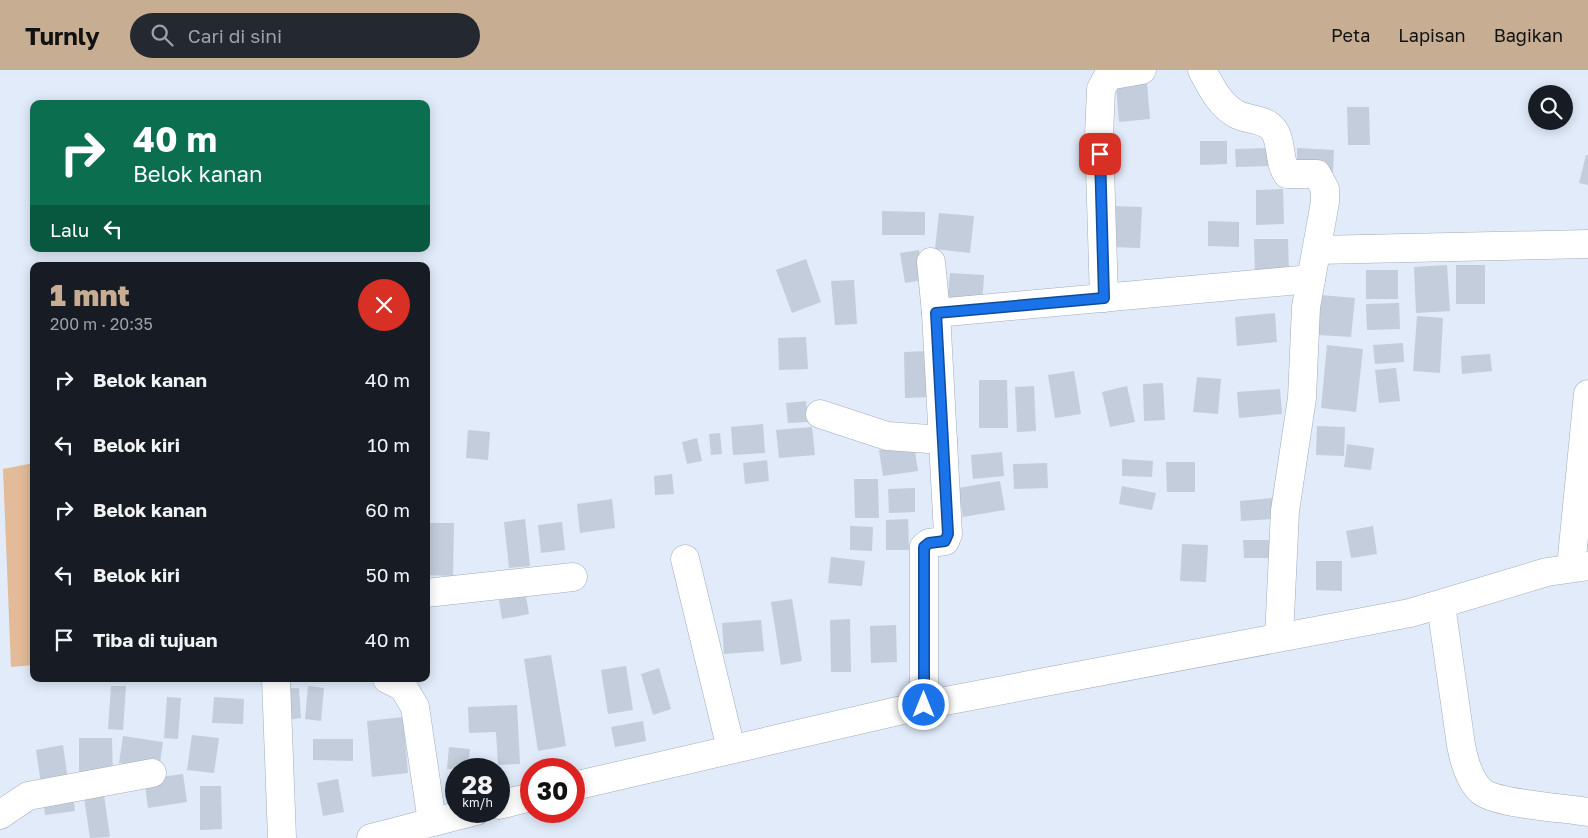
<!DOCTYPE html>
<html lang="id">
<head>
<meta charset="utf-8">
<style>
  body { margin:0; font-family:"Golos Text",sans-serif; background:#242831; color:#f1f3f6; height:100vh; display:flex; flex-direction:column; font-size:19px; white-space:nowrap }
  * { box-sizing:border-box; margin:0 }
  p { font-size:16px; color:#9ea1a6 }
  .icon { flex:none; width:28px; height:28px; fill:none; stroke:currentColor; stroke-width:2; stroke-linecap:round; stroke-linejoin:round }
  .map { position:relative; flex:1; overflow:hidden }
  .panel { position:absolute; left:30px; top:192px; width:400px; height:420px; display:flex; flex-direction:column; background:#171b24; border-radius:10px; box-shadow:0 2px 12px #0003 }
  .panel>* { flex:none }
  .guide { position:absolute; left:30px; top:30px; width:400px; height:152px; border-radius:10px; box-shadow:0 2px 12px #0003; background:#0b6e4f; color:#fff; overflow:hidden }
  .fabs { position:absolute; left:1528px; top:15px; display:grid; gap:10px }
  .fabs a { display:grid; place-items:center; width:45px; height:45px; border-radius:50%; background:#171b24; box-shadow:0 2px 12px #0003; font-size:25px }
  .speed { position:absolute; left:445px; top:688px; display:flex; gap:10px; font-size:25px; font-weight:700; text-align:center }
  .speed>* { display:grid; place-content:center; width:65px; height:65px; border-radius:50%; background:#171b24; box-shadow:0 2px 12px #0003; line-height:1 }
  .speed small { font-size:12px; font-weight:400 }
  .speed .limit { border:8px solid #d22; background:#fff; color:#111 }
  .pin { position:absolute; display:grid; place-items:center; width:42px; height:42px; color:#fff; margin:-21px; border-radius:10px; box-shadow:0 2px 8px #0006 }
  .me { position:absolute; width:55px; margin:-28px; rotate:0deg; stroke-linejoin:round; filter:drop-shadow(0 0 4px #0008) }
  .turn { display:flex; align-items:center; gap:18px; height:105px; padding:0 20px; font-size:22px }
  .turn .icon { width:65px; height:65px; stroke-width:2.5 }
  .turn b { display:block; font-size:35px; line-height:42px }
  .then { display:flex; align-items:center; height:48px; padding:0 20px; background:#0003; gap:10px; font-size:19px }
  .round { display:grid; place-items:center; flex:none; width:52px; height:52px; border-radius:26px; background:#242831 }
  .headline { display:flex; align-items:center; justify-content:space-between; height:85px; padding:0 20px }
  h1 { font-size:30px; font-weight:800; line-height:38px; color:#c7ad92 }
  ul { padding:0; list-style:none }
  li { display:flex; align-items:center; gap:15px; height:65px; padding:0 20px }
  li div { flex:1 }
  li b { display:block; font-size:19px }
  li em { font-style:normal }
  header { display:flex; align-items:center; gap:30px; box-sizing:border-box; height:70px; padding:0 25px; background:#c7ad92; color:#111 }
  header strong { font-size:24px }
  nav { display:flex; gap:28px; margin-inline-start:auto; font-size:18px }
  .search { width:350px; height:45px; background:#242831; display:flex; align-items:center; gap:12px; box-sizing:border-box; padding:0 18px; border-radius:28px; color:#9ea1a6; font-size:19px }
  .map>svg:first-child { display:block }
  .green { fill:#e3bb98 }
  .building { fill:#c3cddb }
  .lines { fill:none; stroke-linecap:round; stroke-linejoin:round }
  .minor-casing { stroke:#a3acbb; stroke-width:29 }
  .tertiary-casing { stroke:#a3acbb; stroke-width:29 }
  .minor { stroke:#fff; stroke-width:28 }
  .tertiary { stroke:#fff; stroke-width:28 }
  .route-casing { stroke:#114b97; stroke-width:12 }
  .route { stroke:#1a73e8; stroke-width:9 }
</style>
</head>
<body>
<header>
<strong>Turnly</strong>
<div class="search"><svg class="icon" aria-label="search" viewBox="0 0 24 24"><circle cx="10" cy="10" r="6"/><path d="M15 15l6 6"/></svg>Cari di sini</div>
<nav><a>Peta</a><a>Lapisan</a><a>Bagikan</a></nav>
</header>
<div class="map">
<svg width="1588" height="768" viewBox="0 0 1588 768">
  <rect width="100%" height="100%" fill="#e1ebfa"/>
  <!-- green -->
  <path class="green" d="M34,393v202l-23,2 -8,-198z"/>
  <!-- building -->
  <g class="building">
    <path d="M1147,14l3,35 -31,3 -3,-36z"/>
    <path d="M1347,37h22l1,38h-22z"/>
    <path d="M1200,71h27v23l-27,1z"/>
    <path d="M1268,78l1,18 -33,1 -1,-18z"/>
    <path d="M1297,78l37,2 -1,22 -36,-2z"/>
    <path d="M1586,85h2v30l-9,-2z"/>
    <path d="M1283,119l1,35 -28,1v-35z"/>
    <path d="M1112,136l30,1 -2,41 -29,-1z"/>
    <path d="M882,141l43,1v23h-43z"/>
    <path d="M939,143l35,3 -4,37 -35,-4z"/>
    <path d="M1208,151l31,1v25l-31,-1z"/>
    <path d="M1254,169h34l1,34 -34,2z"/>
    <path d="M919,180l4,30 -18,3 -5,-30z"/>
    <path d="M806,189l15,43 -29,11 -16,-43z"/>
    <path d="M1447,195l3,46 -34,2 -2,-46z"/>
    <rect x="1456" y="195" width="29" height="39"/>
    <rect x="1366" y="200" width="32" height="29"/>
    <path d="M950,203l34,2 -2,31 -35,-2z"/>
    <path d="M854,210l3,44 -22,1 -4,-44z"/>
    <path d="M1321,225l34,3 -4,39 -33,-2z"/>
    <path d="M1399,233l1,26 -33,1 -1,-26z"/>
    <path d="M1275,243l2,29 -40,4 -2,-29z"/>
    <path d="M1417,246l26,2 -3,55 -27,-2z"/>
    <path d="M806,267l2,32 -29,1 -1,-32z"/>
    <path d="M1403,273l1,19 -29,2 -2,-19z"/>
    <path d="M1327,275l36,4 -7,63 -35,-4z"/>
    <path d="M930,281l1,46 -26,1 -1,-46z"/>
    <path d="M1490,284l2,17 -30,3 -1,-18z"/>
    <path d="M1396,298l4,33 -21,2 -4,-33z"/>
    <path d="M1074,301l7,43 -26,4 -7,-43z"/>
    <path d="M1197,307l24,2 -3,35 -25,-2z"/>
    <path d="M979,310h28l1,48h-29z"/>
    <path d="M1163,313l2,37 -21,1 -1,-37z"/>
    <path d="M1034,316l2,45 -19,1 -2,-45z"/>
    <path d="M1127,316l8,36 -25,5 -8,-35z"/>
    <path d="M1280,319l2,25 -43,4 -2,-26z"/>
    <path d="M806,331l2,21 -20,1 -2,-20z"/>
    <path d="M763,354l2,29 -32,2 -2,-28z"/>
    <path d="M1317,356l28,1 -1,29 -28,-1z"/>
    <path d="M812,357l3,28 -36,3 -3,-28z"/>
    <path d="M468,360l22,2 -2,28 -22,-2z"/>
    <path d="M720,363l2,21 -11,1 -2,-21z"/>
    <path d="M697,368l5,23 -15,3 -5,-22z"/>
    <path d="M1347,374l27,4 -3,22 -27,-3z"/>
    <path d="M914,375l4,26 -35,5 -4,-26z"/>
    <path d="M1002,382l2,24 -31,3 -2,-24z"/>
    <path d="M1122,389l31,2 -1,16 -30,-1z"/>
    <path d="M767,390l2,21 -24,3 -2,-21z"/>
    <path d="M1166,392h29v30h-28z"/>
    <path d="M1047,393l1,25 -34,1 -1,-25z"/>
    <path d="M672,404l2,20 -19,1 -1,-19z"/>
    <path d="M854,409h24l1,39h-24z"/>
    <path d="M1000,411l5,29 -42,7 -5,-29z"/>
    <path d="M1122,416l34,7 -4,17 -33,-6z"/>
    <path d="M915,418v24l-26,1 -1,-24z"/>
    <path d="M1272,428l1,21 -32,2 -1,-20z"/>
    <path d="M612,429l3,29 -35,5 -3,-29z"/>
    <path d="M525,449l5,47 -21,2 -5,-46z"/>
    <path d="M908,449l1,31h-23v-30z"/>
    <path d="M562,452l3,28 -24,3 -3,-28z"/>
    <path d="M426,453h28l-1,53 -27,-1z"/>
    <path d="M850,456l23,1 -1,24 -22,-1z"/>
    <path d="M1373,456l4,28 -26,4 -5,-27z"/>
    <path d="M1243,470h34l1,18h-34z"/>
    <path d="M1182,474l26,1 -2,37 -26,-1z"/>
    <path d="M831,487l34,4 -3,25 -34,-3z"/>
    <path d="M1316,491h26v30l-26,-1z"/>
    <path d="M526,526l3,18 -27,5 -3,-19z"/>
    <path d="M792,529l10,62 -21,4 -10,-63z"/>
    <path d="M850,549l1,53h-20l-1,-52z"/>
    <path d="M761,550l3,31 -40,3 -2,-31z"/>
    <path d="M896,555l1,37 -26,1 -1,-37z"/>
    <path d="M551,585l15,91 -28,5 -14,-92z"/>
    <path d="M626,596l7,44 -25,4 -7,-44z"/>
    <path d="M659,598l12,41 -18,6 -12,-41z"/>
    <path d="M111,616h15l-3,44 -15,-1z"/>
    <path d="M308,616l16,2 -3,33 -16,-2z"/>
    <path d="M299,618l2,30 -17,2 -2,-31z"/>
    <path d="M167,627l14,1 -3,41 -14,-1z"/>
    <path d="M214,627l30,2 -1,25 -31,-1z"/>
    <path d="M517,635l3,59 -22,1 -2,-33 -27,1 -1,-26z"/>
    <path d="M403,647l5,56 -36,4 -5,-56z"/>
    <path d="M643,651l3,20 -31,6 -4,-20z"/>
    <path d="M192,665l27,3 -5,35 -27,-3z"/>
    <path d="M123,666l40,6 -4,27 -40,-6z"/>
    <path d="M79,668h33l1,41 -34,1z"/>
    <path d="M313,669h40v22l-40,-1z"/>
    <path d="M63,675l5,35 -27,4 -5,-34z"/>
    <path d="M449,677l21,2 -2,20h-21z"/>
    <path d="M183,704l4,28 -39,6 -4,-29z"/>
    <path d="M338,709l6,33 -21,4 -6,-33z"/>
    <path d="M200,716h21l1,43 -22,1z"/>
    <path d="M73,724l2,17 -30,4 -2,-17z"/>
    <path d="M104,725l6,42 -20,1 -6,-41z"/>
  </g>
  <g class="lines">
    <!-- minor casing -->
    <g class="minor-casing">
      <g id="minor">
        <path d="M1202,0c9,17 18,36 36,45 11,5 27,4 35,14 10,13 5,32 14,45h30l8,15v13l-19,105 -4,91 -17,113 -6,126"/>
        <path d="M1317,180l271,-6"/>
        <path d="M1104,228l-5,-162 2,-47 7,-13 34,-6"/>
        <path d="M936,243l375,-34"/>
        <path d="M820,344l67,22 56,4"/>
        <path d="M685,489l46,190"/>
        <path d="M1571,497l17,-173"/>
        <path d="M426,523l147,-16"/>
        <path d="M1441,535l20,140c3,16 8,35 20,46 14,13 85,17 107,21"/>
        <path d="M276,609l6,159"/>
        <path d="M387,609l16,8 12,20 17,115"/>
        <path d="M924,635v-158l5,-4 16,-2 3,-7 -12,-221 -5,-51"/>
        <path d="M0,745l28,-19 124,-23"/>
      </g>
    </g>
    <!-- tertiary casing -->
    <g class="tertiary-casing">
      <g id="tertiary">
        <path d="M574,716l350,-81 486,-92 137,-41 41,-6"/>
        <path d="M499,735l32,-8"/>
        <path d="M371,768l105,-27"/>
      </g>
    </g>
    <!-- minor -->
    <use href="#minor" class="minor"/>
    <!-- tertiary -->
    <use href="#tertiary" class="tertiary"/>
  </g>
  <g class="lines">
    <!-- route casing -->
    <g class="route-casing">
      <path id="route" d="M924,635v-158l5,-4 16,-2 3,-7 -12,-221 168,-15 -4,-144"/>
    </g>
    <!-- route -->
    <use href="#route" class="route"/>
  </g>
</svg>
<div class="fabs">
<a><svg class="icon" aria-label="search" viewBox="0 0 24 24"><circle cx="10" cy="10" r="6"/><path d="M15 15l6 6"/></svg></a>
</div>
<div class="speed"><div>28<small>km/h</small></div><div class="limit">30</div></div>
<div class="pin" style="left:1100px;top:84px;background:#d93025"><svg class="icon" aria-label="arrive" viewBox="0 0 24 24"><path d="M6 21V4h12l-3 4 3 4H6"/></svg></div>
<svg class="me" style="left:924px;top:635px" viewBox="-20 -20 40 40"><circle r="17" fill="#1a73e8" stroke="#fff" stroke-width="3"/><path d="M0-11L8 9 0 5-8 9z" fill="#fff"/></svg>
<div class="guide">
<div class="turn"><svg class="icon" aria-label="right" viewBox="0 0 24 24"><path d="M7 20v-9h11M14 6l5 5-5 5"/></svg><div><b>40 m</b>Belok kanan</div></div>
<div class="then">Lalu<svg class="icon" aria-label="left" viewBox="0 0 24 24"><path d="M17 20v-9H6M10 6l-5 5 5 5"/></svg></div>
</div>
<section class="panel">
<div class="headline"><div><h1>1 mnt</h1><p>200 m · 20:35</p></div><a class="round" style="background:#d93025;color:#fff"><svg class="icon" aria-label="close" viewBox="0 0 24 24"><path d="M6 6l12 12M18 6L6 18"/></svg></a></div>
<ul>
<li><svg class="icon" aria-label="right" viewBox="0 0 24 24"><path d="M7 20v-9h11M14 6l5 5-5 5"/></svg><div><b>Belok kanan</b></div><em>40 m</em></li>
<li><svg class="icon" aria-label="left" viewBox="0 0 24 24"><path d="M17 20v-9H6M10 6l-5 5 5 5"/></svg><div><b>Belok kiri</b></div><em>10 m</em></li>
<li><svg class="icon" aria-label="right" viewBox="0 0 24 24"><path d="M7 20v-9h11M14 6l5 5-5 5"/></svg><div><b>Belok kanan</b></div><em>60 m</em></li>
<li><svg class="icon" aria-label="left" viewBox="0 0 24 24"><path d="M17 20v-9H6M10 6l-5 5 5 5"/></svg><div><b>Belok kiri</b></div><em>50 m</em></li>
<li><svg class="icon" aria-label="arrive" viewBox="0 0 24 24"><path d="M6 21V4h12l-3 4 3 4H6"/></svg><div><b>Tiba di tujuan</b></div><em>40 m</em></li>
</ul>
</section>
</div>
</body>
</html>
